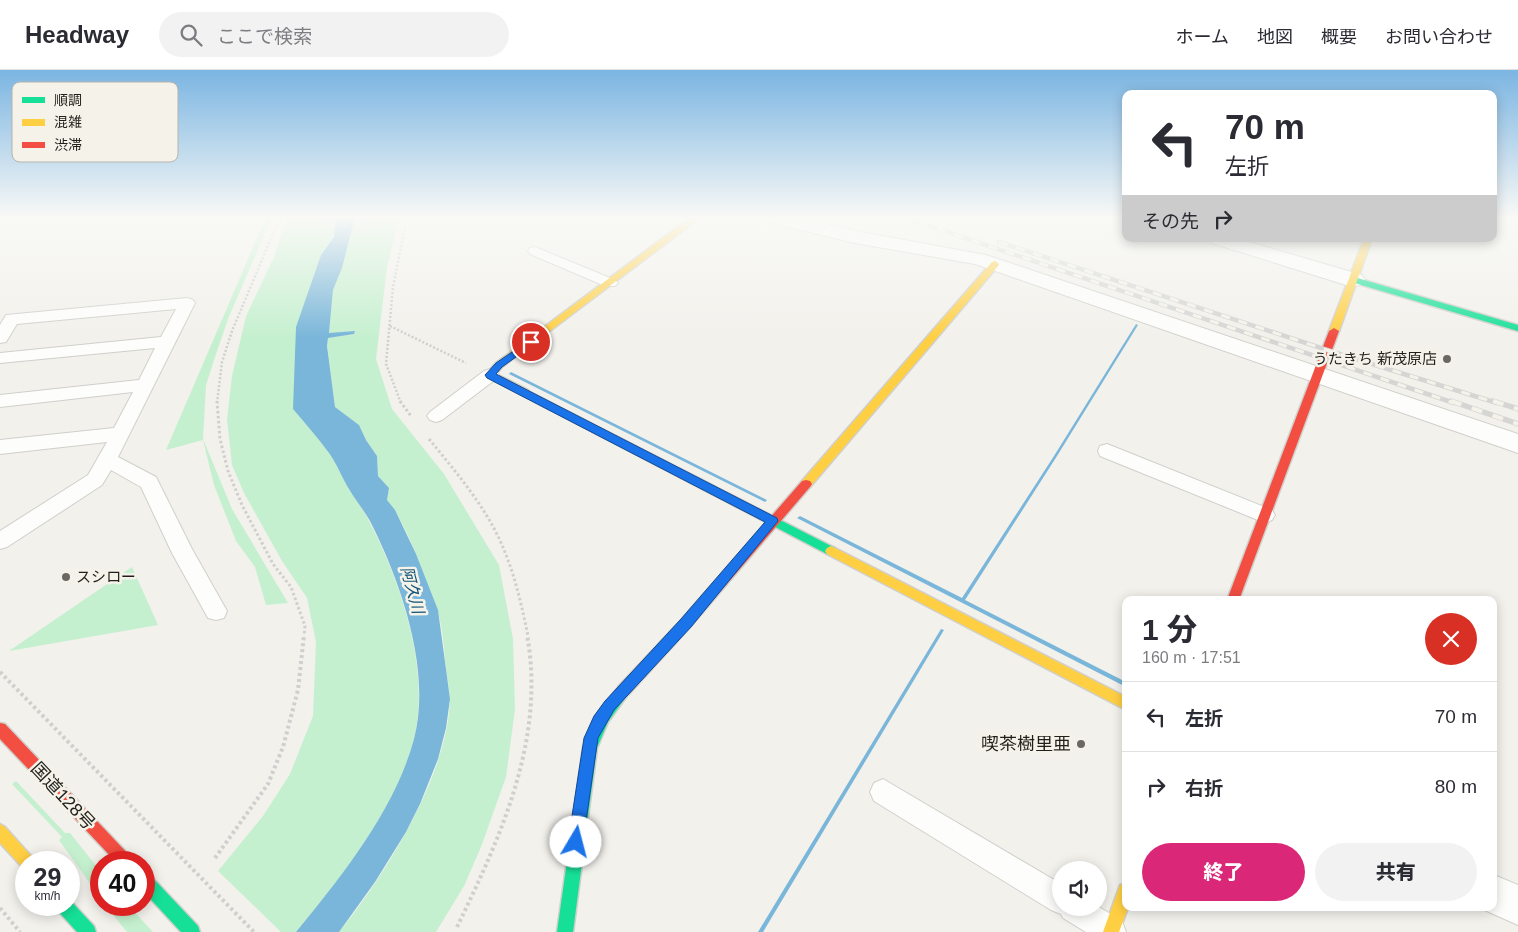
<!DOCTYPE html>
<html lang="ja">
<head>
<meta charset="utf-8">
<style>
  body { margin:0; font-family:Helvetica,"Noto Sans JP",sans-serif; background:#f2f2f3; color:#2b2b33; height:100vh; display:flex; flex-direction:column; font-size:19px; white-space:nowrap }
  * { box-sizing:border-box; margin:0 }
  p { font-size:16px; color:#7c7c81 }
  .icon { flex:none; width:28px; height:28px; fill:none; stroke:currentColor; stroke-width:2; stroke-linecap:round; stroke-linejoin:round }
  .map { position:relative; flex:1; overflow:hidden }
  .sheet { position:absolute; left:1122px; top:526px; width:375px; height:315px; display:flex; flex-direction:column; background:#fff; border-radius:10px; box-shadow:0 2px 12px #0003 }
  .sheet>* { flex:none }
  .top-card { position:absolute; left:1122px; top:20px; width:375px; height:152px; border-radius:10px; box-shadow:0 2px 12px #0003; background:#fff; color:#2b2b33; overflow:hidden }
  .buttons { position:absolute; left:1052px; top:791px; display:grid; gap:10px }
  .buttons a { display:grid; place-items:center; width:55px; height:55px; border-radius:50%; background:#fff; box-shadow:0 2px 12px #0003; font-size:25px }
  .speed { position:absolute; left:15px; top:781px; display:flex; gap:10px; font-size:25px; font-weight:700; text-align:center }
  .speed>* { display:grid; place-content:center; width:65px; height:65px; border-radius:50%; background:#fff; box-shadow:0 2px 12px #0003; line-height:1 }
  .speed small { font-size:12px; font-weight:400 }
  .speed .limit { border:8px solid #d22; background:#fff; color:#111 }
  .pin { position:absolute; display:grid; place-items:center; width:42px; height:42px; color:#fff; margin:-21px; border:2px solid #fff; border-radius:50%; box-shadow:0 1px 5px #0007 }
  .me { position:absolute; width:55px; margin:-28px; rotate:8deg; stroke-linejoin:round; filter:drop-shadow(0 0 4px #0008) }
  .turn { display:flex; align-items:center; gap:18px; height:105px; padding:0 20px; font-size:22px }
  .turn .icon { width:65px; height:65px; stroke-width:2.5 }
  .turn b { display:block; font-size:35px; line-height:42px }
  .then { display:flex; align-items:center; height:48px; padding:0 20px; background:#0003; gap:10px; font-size:19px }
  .round { display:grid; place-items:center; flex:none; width:52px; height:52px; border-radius:26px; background:#f2f2f3 }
  .headline { display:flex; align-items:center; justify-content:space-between; height:85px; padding:0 20px }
  h1 { font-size:30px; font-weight:800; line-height:38px }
  .button { display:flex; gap:10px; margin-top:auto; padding:10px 20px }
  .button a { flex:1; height:58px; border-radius:30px; background:#db2777; color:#fff; font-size:20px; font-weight:800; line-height:58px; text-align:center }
  .button a+a { background:#f2f2f3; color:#2b2b33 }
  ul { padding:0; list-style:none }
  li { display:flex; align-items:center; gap:15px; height:70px; padding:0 20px; border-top:1px solid #e1e1e2 }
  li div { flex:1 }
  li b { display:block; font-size:19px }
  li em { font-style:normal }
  header { display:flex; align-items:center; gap:30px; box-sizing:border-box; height:70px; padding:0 25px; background:#fff; border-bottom:1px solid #e1e1e2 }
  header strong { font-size:24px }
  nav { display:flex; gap:28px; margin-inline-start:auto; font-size:18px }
  .search { width:350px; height:45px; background:#f2f2f3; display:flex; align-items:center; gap:12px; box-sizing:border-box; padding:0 18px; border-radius:28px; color:#7c7c81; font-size:19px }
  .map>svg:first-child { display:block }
  .green { fill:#c5f0cf }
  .water { fill:#79b6d9 }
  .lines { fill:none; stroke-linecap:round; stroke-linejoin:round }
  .lane-casing { stroke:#d0cfcb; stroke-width:2 }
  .street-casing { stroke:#d0cfcb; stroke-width:2 }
  .fast-casing { stroke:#d0cfcb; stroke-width:3 }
  .slow-casing { stroke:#d0cfcb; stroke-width:3 }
  .jam-casing { stroke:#d0cfcb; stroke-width:3 }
  .path-far2 { stroke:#d0cfce; stroke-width:2.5; stroke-dasharray:2 2; stroke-linecap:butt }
  .path-far1 { stroke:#d0cfce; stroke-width:3; stroke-dasharray:2.5 2.5; stroke-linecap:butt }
  .path { stroke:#d0cfce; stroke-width:4; stroke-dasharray:3 3; stroke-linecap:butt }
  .lane { fill:#fdfdfc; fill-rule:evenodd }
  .street { fill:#fdfdfc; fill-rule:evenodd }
  .fast { fill:#16e098; fill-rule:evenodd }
  .slow { fill:#ffcf43; fill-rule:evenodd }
  .jam { fill:#f24e42; fill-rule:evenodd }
  .rail-far1-casing { stroke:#d5d5d3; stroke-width:4.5 }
  .rail-casing { stroke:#d5d5d3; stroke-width:5.5 }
  .rail-far1 { stroke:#f5f3e9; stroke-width:3; stroke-dasharray:9; stroke-linecap:butt }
  .rail { stroke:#f5f3e9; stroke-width:4; stroke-dasharray:11; stroke-linecap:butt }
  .route { fill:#1a73e8; stroke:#114b97 }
  .poi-dot { fill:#6a6865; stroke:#f5f3e9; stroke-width:2 }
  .labels { text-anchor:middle; stroke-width:5; stroke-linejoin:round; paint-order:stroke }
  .poi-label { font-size:15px; fill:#201f1c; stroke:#f5f3e9; text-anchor:end }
  .water-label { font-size:16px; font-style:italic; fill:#0f5276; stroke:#f5f3e9 }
  .near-poi-label { font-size:18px; fill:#201f1c; stroke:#f5f3e9; text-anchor:end }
  .near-street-label { font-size:18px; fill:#201f1c; stroke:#f5f3e9 }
  .key { fill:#f5f3e9; stroke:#b5b3ac; stroke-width:1 }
  .key-label { font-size:14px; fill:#201f1c }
</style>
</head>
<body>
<header>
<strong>Headway</strong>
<div class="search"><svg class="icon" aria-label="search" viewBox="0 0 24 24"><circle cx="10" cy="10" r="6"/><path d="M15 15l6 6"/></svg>ここで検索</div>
<nav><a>ホーム</a><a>地図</a><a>概要</a><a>お問い合わせ</a></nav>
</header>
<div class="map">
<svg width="1518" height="862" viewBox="0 0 1518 862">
  <rect width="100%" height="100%" fill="#f2f1ec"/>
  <!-- green -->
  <g class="green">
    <path d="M266,147h6l-44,102 -12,35 -10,31 -3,54 29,70 56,94 -22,2 -11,-38 -19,-26 -22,-56 -11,-45 -37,10z"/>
    <path d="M288,147h48l-2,20 -13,18 -28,154c12,14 25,29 36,44 8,11 13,25 20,36 6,11 15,21 20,32 32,61 62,150 45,218 -19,71 -73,138 -118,193h-15l-63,-61 45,-55 27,-42 23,-58 3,-74 -9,-44 -25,-37 -38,-68 -12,-28 -5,-46 5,-43 14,-60 28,-59z"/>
    <path d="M355,147h44l-12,50 -11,92 16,50 52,65 55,91 14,74 2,70 -9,68 -25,70 -17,39 -28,46h-97c47,-58 109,-157 111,-233 0,-9 -3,-20 -4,-30 -2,-19 -3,-41 -9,-60 -3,-10 -8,-21 -12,-31 -10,-27 -21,-56 -38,-78l2,-12 -11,-12 -1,-20 -11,-16 -7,-15 -24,-18 -8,-62 1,-7 26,-4v-3l-25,3 4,-44 9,-22z"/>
    <path d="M132,497l26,58 -149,26z"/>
    <path d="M16,711l49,52h5l31,39v27l-42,-59 3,-3 -50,-53z"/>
    <path d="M105,835h23l25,27h-26z"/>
  </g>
  <!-- water -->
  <g class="water">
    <path d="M336,147h19l-13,51 -9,22 -4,43 26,-2 -1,3 -26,4 -1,8 8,61 24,18 7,15 11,16 1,20 11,12 -2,12 8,10 21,44 22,56 12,89 -4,29 -8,31 -18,45 -14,28 -31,50 -36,50h-43c45,-55 99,-122 118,-193 18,-68 -13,-157 -44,-218 -6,-11 -15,-21 -21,-32 -7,-11 -12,-25 -20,-36 -11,-15 -24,-30 -36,-44l3,-82 25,-72 13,-18z"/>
    <path d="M1136,254l2,1 -81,131 -92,144 161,82v5l-329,-169 3,-2 162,82 92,-142z"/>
    <path d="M511,302l256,128 -2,2 -256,-128z"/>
    <path d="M941,559l3,1 -181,302h-5z"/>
  </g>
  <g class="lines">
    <!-- lane casing -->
    <g class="lane-casing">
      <g id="lane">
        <path d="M535,177l80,33 3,3 -3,3h-10l-75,-32 -2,-3 2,-3z"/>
        <path d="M187,228l6,2 2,3 -77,154 38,20 36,72 35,62 -3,7 -8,2 -8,-2 -36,-65 -31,-66 -30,-17 -9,15 -95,62 -7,2v-18l88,-56 19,-33 -107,12v-14l114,-12 19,-36 -133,15v-12l139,-15 16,-32 -155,15v-10l161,-16 15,-28 -159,15 -11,18 -6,1v-18l6,-10z"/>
        <path d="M490,299l6,2 3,4 -3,4 -54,41 -6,2 -6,-2 -3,-4 3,-4 54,-41z"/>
        <path d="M1107,374l165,66 3,5 -3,5 -7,3 -7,-3 -158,-64 -2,-5 2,-5z"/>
        <path d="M883,709l178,105v24l38,-1 23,14 4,11h-40l-23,-14 -2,-4 -10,-4 -177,-109 -4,-9 4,-9z"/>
      </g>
    </g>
    <!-- street casing -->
    <g class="street-casing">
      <g id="street">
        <path d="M761,147h36l58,14 131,24 532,179v19l-543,-189 -120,-21 -92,-22z"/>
        <path d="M1209,169h30l123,36 3,5 -3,5 -8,1 -8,-1 -134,-42z"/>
        <path d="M1494,805l24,10v40l-38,-17h14z"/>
      </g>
    </g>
    <!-- fast casing -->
    <g class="fast-casing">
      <g id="fast">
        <path d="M1354,207l164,48v6l-167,-49 -1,-2z"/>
        <path d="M524,319l311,159 2,3 -2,3h-8l-307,-160 -1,-2z"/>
        <path d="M624,614l5,2 2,4 -23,32 -11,26 -24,184h-16l26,-184 15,-35 21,-27z"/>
        <path d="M144,803l6,2 48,51 2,6h-19l-37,-40z"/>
        <path d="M69,829l25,27 2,6h-19l-19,-21 -2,-6h13z"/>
      </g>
    </g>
    <!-- slow casing -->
    <g class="slow-casing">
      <g id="slow">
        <path d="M691,147h10l-199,150 -6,7 32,16 1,2 -1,2h-8l-33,-17 -2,-2 11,-12z"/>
        <path d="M1364,169h8l-33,92 -5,3 -3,-1 -2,-2z"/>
        <path d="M995,191l4,3 -1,2 -188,221h-8l-2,-3 2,-3 190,-219z"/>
        <path d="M831,476l295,151v13l-299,-156 -2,-3 2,-3z"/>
        <path d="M0,754l5,3 27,30 2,5h-8v7l-4,-2 -22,-24z"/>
        <path d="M1126,813v25h2l-9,24h-16l17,-47z"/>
      </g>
    </g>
    <!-- jam casing -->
    <g class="jam-casing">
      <g id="jam">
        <path d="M1334,258l5,3 -100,269h-12l102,-269z"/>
        <path d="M806,410l4,1 2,3 -2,3 -120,140 -61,67 -5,2 -5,-2 -2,-4 2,-4 63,-67 120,-138z"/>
        <path d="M0,653l5,1 126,133 2,5h-17l-116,-123z"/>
      </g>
    </g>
    <!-- path-far2 -->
    <g class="path-far2">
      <path d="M390,256l76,37"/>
      <path d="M217,333l5,-41 10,-31 48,-114"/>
      <path d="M401,333l-15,-39 7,-77 14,-70"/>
    </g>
    <!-- path-far1 -->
    <g class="path-far1">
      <path d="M217,331l3,38 8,32 14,34 31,59 18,23 14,39 -1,10"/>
      <path d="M400,331l11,15"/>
      <path d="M429,369c22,27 45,54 62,84 20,35 29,74 37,113"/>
    </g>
    <!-- path -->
    <g class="path">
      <path d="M0,602l254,260"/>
      <path d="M215,788l53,-74 15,-37 15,-57 6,-55"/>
      <path d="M0,838l20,24"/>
      <path d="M457,857c44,-91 89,-189 70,-292"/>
    </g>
    <!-- lane -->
    <use href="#lane" class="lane"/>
    <!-- street -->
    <use href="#street" class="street"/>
    <!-- fast -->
    <use href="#fast" class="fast"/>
    <!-- slow -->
    <use href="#slow" class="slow"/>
    <!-- jam -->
    <use href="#jam" class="jam"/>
    <!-- rail-far1 casing -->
    <g class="rail-far1-casing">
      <g id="rail-far1">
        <path d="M903,147l551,186"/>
        <path d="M999,172l328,108 170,53"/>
      </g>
    </g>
    <!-- rail casing -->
    <g class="rail-casing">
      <g id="rail">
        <path d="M1451,331l67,23"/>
        <path d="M1493,331l25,8"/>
      </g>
    </g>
    <!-- rail-far1 -->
    <use href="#rail-far1" class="rail-far1"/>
    <!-- rail -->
    <use href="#rail" class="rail"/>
  </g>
  <!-- sky -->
  <linearGradient id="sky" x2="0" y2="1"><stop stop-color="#7bb5e2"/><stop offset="0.55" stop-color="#f9f9f6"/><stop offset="1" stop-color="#f9f9f6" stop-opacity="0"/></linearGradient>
  <rect width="1518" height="268" fill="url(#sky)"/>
  <!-- route -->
  <path class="route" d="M531,269l4,3 -1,2 -32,23 -6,7 281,144 1,3 -87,106 -77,83 -16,28 -15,104 -2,6 -5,2 -6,-2 -2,-6 16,-104 10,-22 11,-15 76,-82 84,-97 -278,-144 -2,-3 11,-12z"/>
  <!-- markers -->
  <g class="poi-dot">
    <circle cx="1447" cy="289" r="5"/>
    <circle cx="66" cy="507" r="5"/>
    <circle cx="1081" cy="674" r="5"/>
  </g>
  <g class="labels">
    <!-- poi labels -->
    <g class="poi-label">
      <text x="1437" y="294">うたきち 新茂原店</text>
      <text x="76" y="512" text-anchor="start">スシロー</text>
    </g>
    <!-- water labels -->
    <g class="water-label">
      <text transform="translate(413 520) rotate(75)" y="6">阿久川</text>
    </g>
    <!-- near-poi labels -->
    <g class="near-poi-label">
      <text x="1071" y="680">喫茶樹里亜</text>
    </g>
    <!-- near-street labels -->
    <g class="near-street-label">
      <text transform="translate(63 726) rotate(47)" y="6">国道128号</text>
    </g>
  </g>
  <!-- legend -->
  <rect x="12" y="12" width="166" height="80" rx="8" class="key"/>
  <rect x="22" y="27" width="23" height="6" fill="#16e098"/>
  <rect x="22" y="49" width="23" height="7" fill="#ffcf43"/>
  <rect x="22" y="72" width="23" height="6" fill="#f24e42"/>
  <g class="key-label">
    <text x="54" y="35">順調</text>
    <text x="54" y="57">混雑</text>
    <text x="54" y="80">渋滞</text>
  </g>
</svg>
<div class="buttons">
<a><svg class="icon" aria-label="sound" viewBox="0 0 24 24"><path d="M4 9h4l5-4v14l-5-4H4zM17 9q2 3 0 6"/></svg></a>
</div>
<div class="speed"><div>29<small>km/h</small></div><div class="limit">40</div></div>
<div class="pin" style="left:531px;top:272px;background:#d93025"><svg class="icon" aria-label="arrive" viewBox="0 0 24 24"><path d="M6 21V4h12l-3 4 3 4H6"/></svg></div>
<svg class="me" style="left:576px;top:772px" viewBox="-20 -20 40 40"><circle r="19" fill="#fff"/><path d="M0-13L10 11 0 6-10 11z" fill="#1a73e8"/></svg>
<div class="top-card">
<div class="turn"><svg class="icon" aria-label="left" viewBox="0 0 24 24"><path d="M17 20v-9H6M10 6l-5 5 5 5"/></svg><div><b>70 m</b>左折</div></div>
<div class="then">その先<svg class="icon" aria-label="right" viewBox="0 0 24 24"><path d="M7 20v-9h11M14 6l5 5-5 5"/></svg></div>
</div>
<section class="sheet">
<div class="headline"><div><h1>1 分</h1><p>160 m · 17:51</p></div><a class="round" style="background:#d93025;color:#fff"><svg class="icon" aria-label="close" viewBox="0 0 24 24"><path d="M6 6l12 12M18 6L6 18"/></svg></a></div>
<ul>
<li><svg class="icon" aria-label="left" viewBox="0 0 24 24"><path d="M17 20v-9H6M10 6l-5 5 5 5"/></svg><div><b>左折</b></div><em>70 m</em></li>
<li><svg class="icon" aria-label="right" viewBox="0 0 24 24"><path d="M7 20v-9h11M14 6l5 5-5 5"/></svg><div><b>右折</b></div><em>80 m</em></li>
</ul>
<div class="button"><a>終了</a><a>共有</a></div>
</section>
</div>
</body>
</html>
